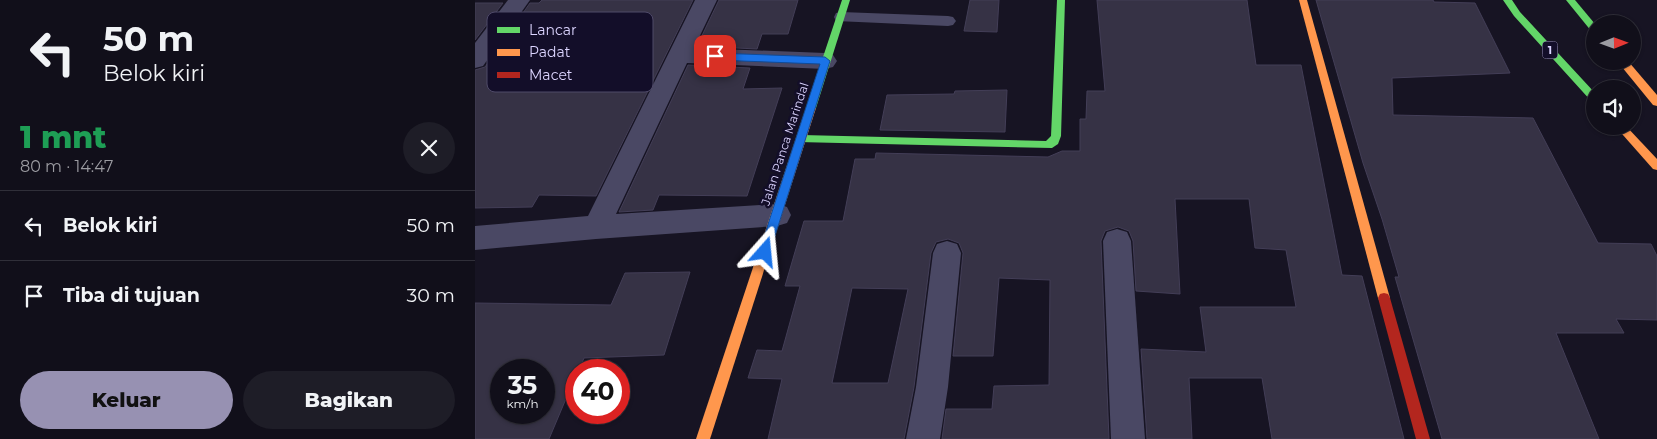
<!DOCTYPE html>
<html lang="id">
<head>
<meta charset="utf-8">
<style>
  body { margin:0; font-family:Montserrat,sans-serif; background:#1e1d27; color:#f1f3f6; height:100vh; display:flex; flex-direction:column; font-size:19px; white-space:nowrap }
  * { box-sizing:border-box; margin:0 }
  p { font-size:16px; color:#9c9ca2 }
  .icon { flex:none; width:28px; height:28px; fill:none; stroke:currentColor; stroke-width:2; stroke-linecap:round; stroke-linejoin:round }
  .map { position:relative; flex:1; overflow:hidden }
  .details { display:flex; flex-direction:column; background:#110f1a; width:475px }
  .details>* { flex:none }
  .hud { background:#110f1a; color:#f1f3f6; overflow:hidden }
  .needle { width:32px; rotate:89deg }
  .controls { position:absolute; left:1111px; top:15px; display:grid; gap:10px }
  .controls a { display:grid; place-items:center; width:55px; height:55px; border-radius:50%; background:#110f1a; box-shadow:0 1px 4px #0004,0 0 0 1px #302f39; font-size:25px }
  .speed { position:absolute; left:15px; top:359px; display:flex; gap:10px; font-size:25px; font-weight:700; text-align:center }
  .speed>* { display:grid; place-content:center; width:65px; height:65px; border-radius:50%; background:#110f1a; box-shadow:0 1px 4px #0004,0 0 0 1px #302f39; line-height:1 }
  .speed small { font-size:12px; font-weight:400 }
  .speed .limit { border:8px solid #d22; background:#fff; color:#111 }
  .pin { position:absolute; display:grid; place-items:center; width:42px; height:42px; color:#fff; margin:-21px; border-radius:10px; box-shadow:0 2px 8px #0006 }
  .me { position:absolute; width:55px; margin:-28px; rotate:18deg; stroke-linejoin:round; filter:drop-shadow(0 0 4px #0008) }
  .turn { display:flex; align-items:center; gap:18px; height:105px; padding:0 20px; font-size:22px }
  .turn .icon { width:65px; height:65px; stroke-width:2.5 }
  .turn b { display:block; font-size:35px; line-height:42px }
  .round { display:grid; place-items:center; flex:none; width:52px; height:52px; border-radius:26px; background:#1e1d27 }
  .head { display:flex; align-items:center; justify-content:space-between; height:85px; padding:0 20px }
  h1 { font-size:30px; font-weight:800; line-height:38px; color:#1e9e55 }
  .cta { display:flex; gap:10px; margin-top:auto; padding:10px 20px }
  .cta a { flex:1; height:58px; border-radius:30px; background:#9791b2; color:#111; font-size:20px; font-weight:800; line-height:58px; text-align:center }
  .cta a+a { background:#1e1d27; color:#f1f3f6 }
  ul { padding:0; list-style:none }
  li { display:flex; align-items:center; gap:15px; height:70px; padding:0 20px; border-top:1px solid #302f39 }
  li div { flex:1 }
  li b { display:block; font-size:19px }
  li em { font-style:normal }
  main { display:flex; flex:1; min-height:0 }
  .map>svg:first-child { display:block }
  .building { fill:#363245; stroke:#433e57; fill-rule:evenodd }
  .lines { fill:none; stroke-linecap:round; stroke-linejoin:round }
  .lane { fill:#4a4864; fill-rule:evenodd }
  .street { fill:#4a4864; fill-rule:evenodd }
  .fast { fill:#63d668; fill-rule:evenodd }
  .slow { fill:#ff974d; fill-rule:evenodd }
  .jam { fill:#b3261e; fill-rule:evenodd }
  .route { fill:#1a73e8; stroke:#114b97 }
  .labels { text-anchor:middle; stroke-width:5; stroke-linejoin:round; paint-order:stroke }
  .shield { fill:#130e29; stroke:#a099bf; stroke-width:1 }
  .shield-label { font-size:11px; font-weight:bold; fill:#dcd5ff }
  .street-label { font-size:12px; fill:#dcd5ff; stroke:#130e29 }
  .key { fill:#130e29; stroke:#4f4a69; stroke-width:1 }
  .key-label { font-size:14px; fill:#dcd5ff }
</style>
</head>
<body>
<main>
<section class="details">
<div class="hud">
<div class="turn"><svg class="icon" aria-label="left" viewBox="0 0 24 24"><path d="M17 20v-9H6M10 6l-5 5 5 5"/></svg><div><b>50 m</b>Belok kiri</div></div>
</div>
<div class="head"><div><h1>1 mnt</h1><p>80 m · 14:47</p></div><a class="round"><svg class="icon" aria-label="close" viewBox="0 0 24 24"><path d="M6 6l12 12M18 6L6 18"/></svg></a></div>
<ul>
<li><svg class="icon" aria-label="left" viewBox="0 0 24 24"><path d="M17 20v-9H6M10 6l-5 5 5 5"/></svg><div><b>Belok kiri</b></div><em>50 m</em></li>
<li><svg class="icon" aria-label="arrive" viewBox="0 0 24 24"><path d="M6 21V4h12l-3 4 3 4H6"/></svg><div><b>Tiba di tujuan</b></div><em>30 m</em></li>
</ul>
<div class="cta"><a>Keluar</a><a>Bagikan</a></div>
</section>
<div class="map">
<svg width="1182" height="439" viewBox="0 0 1182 439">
  <rect width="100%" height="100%" fill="#171423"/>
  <!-- building -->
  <g class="building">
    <path d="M67,0h151l-97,196 -57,-1 -7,12 -57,1v-138l10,-3 45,-64h9z"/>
    <path d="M244,0h79l-10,34h-26l-5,15 -60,-3z"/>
    <path d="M495,0h29l-2,32 -33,-1z"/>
    <path d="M622,0h150l9,65h45l41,210 20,1 42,163h-132l-10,-61h-73l3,61h-45l-6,-90 65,3 -6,-45h96l-10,-57 -31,-2 -6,-49h-74l5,95 -44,-3 -3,-50 -4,-10 -11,-4 -13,4 -4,10 8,198h-167l4,-30h46l2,-23 55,-1 1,-105 -51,-2 -6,78h-40l10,-103 -4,-10 -11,-4 -12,3 -5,11 -17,134 -10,52h-136l14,-60 -34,-1 9,-28 25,1 18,-65h-15l19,-65h39l12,-62h20l1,-6 172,4 14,-6h18v-32h6l1,-28h18zM377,288l56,1 -20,94h-56z"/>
    <path d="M841,0h117l1,2 41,1 35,70 -118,5 1,37 140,3 65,125 53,1 6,12v64l-41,-1 8,14h-68l43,106h-157l-47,-162h4l-17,-58 -19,-56z"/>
    <path d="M0,3h28l-28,37z"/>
    <path d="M213,65l62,3 -7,21 39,-1 -35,108 -88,-1 -6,15 -34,2z"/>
    <path d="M532,90l-2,42 -125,-2 7,-35 67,-1 1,-3z"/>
    <path d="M215,272l-26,83 -80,3 -5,12h-3v5l-27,64h-74v-136l136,2 14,-32zM26,370h43v42h-43z"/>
  </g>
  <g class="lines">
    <!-- lane -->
    <path class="lane" d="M366,12l107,4 5,1 3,4 -3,4 -5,1 -112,-5 -2,-4 2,-4z"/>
    <!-- street -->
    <g class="street">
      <path d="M33,0h22l-47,66 -8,2v-25z"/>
      <path d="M220,0h22l-23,48 131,5 8,2 4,6 -4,6 -8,2 -138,-6 -71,151 161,-10 10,3 4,8 -4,8 -10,3 -181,13 -121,11v-24l113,-10z"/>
      <path d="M642,229l10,3 4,9 14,198h-34l-8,-198 4,-9z"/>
      <path d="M472,241l10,3 4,9 -13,134 -8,52h-34l10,-52 17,-134 4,-9z"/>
    </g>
    <!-- fast -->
    <g class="fast">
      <path d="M367,0h8l-34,108 -5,4 -5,-4z"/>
      <path d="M582,0h8l-4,136 -3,8 -6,4 -254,-6 -1,-3 1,-3 4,-1 244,6 5,-5z"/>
      <path d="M1028,0h9l8,12 75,81v10l-3,-1 -78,-86z"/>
      <path d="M1091,0h9l20,24v9l-3,-1z"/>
    </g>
    <!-- slow -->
    <g class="slow">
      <path d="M824,0h8l83,298 -2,4 -4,1 -4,-1 -2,-4z"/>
      <path d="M1142,61h11l29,34v11l-4,-1z"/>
      <path d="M336,104l5,4 -106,331h-14l110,-331z"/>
      <path d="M1140,126h11l31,33v11l-4,-1z"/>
    </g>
    <!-- jam -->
    <path class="jam" d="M909,293l4,1 2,4 40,141h-14l-38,-141 2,-4z"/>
  </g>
  <!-- route -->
  <path class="route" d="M240,53l110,4 5,4 -60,191 -1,4h-9l-1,-4 61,-188 -105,-4 -4,-4z"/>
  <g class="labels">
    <!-- shield labels -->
    <rect class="shield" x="1067.5" y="41.5" width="15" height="17" rx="4"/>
    <g class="shield-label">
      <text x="1075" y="54">1</text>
    </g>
    <!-- street labels -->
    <g class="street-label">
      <text transform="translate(310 144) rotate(-72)" y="4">Jalan Panca Marindal</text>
    </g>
  </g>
  <!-- legend -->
  <rect x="12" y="12" width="166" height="80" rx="8" class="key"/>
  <rect x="22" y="27" width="23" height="6" fill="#63d668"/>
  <rect x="22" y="49" width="23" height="7" fill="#ff974d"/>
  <rect x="22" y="72" width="23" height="6" fill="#b3261e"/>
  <g class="key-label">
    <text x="54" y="35">Lancar</text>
    <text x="54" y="57">Padat</text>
    <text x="54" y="80">Macet</text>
  </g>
</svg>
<div class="controls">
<a><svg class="needle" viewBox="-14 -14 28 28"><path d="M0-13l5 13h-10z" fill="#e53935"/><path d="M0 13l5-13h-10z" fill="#9c9ca2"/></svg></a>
<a><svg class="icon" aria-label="sound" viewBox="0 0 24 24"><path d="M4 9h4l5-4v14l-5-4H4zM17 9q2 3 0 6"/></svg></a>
</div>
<div class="speed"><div>35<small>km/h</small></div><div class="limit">40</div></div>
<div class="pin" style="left:240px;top:56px;background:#d93025"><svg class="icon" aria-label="arrive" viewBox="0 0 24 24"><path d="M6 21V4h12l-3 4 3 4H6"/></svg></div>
<svg class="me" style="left:290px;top:252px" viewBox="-20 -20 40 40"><path d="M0-17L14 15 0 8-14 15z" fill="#1a73e8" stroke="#fff" stroke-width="4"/></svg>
</div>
</main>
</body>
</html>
